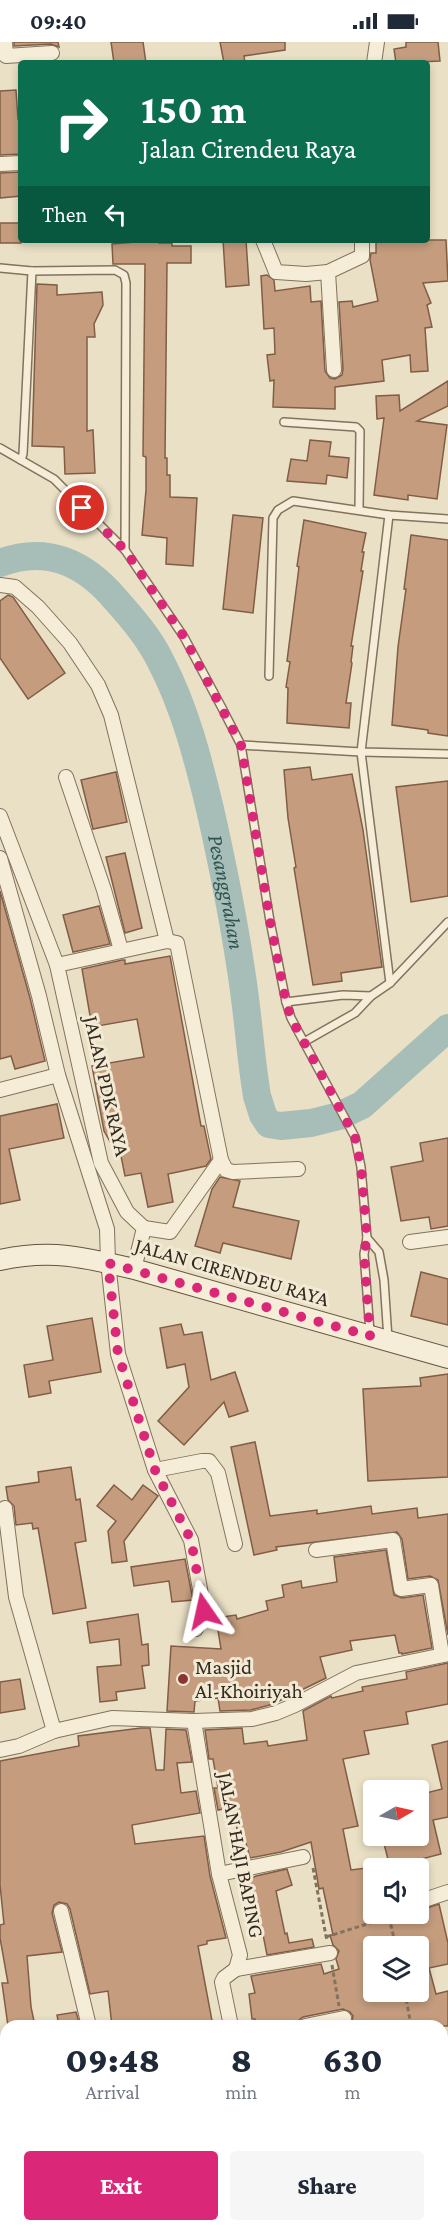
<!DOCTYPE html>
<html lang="en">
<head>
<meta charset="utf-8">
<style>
  body { margin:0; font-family:"Crimson Pro",serif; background:#f6f6f7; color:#1f2937; height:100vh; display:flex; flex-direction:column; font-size:22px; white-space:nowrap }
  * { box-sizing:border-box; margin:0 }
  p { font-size:20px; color:#747a83 }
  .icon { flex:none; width:33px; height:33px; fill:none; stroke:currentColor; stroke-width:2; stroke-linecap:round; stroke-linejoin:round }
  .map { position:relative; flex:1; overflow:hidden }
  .details { position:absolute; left:0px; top:1978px; width:448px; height:212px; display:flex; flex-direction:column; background:#fff; border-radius:18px 18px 0 0; box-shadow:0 3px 9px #0003 }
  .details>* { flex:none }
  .hud { position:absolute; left:18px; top:18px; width:412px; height:183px; border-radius:6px; box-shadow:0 3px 9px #0003; background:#0b6e4f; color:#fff; overflow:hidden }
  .needle { width:39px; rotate:81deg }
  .tools { position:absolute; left:363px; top:1738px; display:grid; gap:12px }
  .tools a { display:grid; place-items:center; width:66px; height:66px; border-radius:6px; background:#fff; box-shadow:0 3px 9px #0003; font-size:30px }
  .pin { position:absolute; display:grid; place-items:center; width:51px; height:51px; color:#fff; margin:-26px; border:3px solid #fff; border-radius:50%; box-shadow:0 2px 6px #0007 }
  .me { position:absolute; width:66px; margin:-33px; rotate:349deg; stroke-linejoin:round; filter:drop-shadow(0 0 4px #0008) }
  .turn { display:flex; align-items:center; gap:21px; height:126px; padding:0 24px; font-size:27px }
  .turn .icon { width:78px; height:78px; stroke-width:2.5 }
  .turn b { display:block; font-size:42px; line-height:51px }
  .then { display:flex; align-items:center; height:57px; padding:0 24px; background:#0003; gap:12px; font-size:22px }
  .eta { display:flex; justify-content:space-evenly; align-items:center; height:102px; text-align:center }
  .eta b { font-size:36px; font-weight:800; line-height:42px }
  .cta { display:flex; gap:12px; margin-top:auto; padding:12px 24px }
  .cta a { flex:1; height:69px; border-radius:6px; background:#db2777; color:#fff; font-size:24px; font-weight:800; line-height:69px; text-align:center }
  .cta a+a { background:#f6f6f7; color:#1f2937 }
  .status { display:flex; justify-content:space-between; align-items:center; height:42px; padding:0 30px; background:#fff; direction:ltr }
  .status svg { height:16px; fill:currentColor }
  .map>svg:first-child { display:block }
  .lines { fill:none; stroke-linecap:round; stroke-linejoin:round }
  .river { stroke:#a6beb7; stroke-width:28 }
  .building { fill:#c59d7e; stroke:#805d45; stroke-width:1.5; fill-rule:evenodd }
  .lane-casing { stroke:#83725d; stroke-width:10 }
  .street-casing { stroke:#83725d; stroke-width:16 }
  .secondary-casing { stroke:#655340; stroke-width:22 }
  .path { stroke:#83725d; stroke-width:3; stroke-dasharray:4.5 3; stroke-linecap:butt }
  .lane { stroke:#f5edd7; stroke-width:7 }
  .street { stroke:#f5edd7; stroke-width:14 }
  .secondary { stroke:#f5edd7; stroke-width:20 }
  .route { stroke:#db2777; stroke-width:10; stroke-dasharray:0 18 }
  .poi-dot { fill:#8d3332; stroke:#f2ead4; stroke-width:2 }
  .labels { text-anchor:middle; stroke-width:6; stroke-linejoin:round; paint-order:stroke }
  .street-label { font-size:21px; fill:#342a1f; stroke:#f2ead4 }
  .poi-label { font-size:21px; fill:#342a1f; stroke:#f2ead4; text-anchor:start }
  .water-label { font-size:22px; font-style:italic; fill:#305351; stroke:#f2ead4 }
</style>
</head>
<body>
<div class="status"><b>09:40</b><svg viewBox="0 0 49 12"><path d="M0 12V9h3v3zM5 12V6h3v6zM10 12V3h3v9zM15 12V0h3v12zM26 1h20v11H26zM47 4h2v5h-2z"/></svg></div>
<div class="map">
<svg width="448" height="2189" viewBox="0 0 448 2189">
  <rect width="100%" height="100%" fill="#eae0c5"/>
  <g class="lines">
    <!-- river -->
    <path class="river" id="s1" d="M0,521c47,-18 85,0 116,37 17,19 34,39 45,62 24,46 37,97 49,147 12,53 23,107 31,161 7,42 9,84 16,126l6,19 6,9 12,2 30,-3 28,-7 23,-11 86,-77"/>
  </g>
  <!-- building -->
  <g class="building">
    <path d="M14,0h44l1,5 -8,-3 -37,2z"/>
    <path d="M111,0h32l3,21h-32z"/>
    <path d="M220,0h65v8l-41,6 1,7h-21z"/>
    <path d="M406,0h32l2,19 -44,2 -2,-14 12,-2z"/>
    <path d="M16,48l2,29h3v35l-21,1v-64z"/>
    <path d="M21,130v24l-21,2v-25z"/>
    <rect x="0" y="181" width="21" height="20"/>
    <path d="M159,198v3h13v3h19v17h-24l-2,195h2v17h3v22l27,1 -4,68 -27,-2 1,-26 -25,-3 4,-45v-33l-3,-1 2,-192h-32l-1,-20z"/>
    <path d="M223,198h23l3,45 -23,2z"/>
    <path d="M376,198h70l2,41 -25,2 8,20 -4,2 5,22 -7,1 3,43 -17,1 -1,-17 -28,5 2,21 -49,6v22l-62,-2 1,-27 -4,1 -3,-26 8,-1 -1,-26 -10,1 -3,-53 6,-1 7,5 1,11 35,-5 1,16 10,-1 4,70 5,7 5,1 7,-4 1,-6 -4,-67 13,-1 1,6 25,-6 -8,-41 1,-7h5z"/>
    <path d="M37,242l20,1v10l45,-3 1,13 -9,19 1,13h-8v94l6,-1 2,43 -30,1 -1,-27 -32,-1z"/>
    <path d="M448,339v25l-31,15 30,4 -10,74 -29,-4v5l-34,-5 10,-77 -7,1 -1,-23 23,-1 1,16z"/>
    <path d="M310,398l21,2 -2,14 20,2 -2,20 -20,-3 -1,9 -39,-3 4,-22 16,2z"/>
    <path d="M233,473l30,3 -10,95 -30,-4z"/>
    <path d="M304,478l62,13 -4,19h2l-3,19h2l-12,75h2l-2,16 1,1 -6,40h5l-2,25 -62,-5 1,-35 -2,-1 4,-25 -3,-1 12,-94 -2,-1z"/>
    <path d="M411,493l37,5v196l-20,-3v-3l-36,-5 6,-78 8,-58h-2z"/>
    <path d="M8,553l5,2 52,76 -37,26 -28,-41v-57z"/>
    <path d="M310,725l2,13 40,-6 11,56 19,137 -41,6 1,8 -29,4 -19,-117 2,-1 -8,-49 -4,-48z"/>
    <path d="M116,730l11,50 -34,7 -12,-49z"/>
    <path d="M448,739v115l-37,6 -15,-115z"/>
    <path d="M125,811l17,75 -17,5 -19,-76z"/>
    <path d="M0,849l30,107 15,63 -30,8 -4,-13 -11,3z"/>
    <path d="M99,864l11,38 -37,8 -10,-37z"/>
    <path d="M170,914l31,170h3l7,33 -5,7 -38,8 5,28 -25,5 -7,-34 -16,3 -5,-25 -4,1 -12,-21 -12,-65 52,-9 -7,-38 -45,8 -10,-58 40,-9h3v4z"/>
    <path d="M57,1062l7,34 -55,11 11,51 -20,4v-88z"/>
    <path d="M448,1096v88l-17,3 -2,-12 -28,4 -10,-54 32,-6 -3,-18z"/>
    <path d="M220,1135l20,4 -7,26 66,14 -8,38 -68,-16 -3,10 -25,-7 17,-57z"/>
    <path d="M421,1230l27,7v46l-37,-9z"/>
    <path d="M92,1276l9,54 -52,9 2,12 -22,4 -5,-32 29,-5 -6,-34z"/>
    <path d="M181,1282l3,11 18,-3 9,48 24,-8 13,39 -19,6 -5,-15 -40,43 -26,-24 31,-34 -4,-23 -18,4 -7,-40z"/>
    <path d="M448,1332v103l-80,4 -5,-92 58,-3 -1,-8z"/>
    <path d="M255,1400l15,74 47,-6v4l54,-8 1,8 45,-6 1,10 30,-4v121l-10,-55 -8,-4 -22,3 -6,-40 -5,-7 -121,15 1,3 -23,5 -23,-108z"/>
    <path d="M71,1425l5,33 4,-1 6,42 -11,2 11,65 -33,6 -15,-86 -5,1 -1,-6 -16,2 -2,-19 -6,-6 -2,-13 33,-5 -1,-10z"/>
    <path d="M114,1443l18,15 11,-15 15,11 -34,45 3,20 -15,2 -4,-32 8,-10 -19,-15z"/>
    <path d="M386,1508l8,45 8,3 21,-3 9,53 -30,6v-1h-3l-4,-18 -45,6 2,9 -32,7 6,21 -53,26 -22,6 -31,1 -2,-13 -23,3 -1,11 -27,-1 4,-65 50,3 -5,-31 20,-3 1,4 31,-9 -2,-9 18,-4 -2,-12 19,-4 1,7 35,-6 -3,-25z"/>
    <path d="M185,1517l8,41 -21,2 -3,-21 -35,5 -3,-19z"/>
    <path d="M138,1572l4,31 6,-1 1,21 -7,1 3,22 -29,4 1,8 -17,2 -3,-35 24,-2 -2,-26 -29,4 -3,-21z"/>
    <path d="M448,1621v41l-42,8 2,12 -44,7 5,23 -26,5 15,67 -15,3 8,41 23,-3v47h44v-3l21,-7 9,39v21l-19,4 7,26 12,-3v35h-35l-1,-3 -16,3h-49l5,-5 1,-5 -3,-4 -7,-3 -40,8 -4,3 -3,6h-40l-1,-7h-3l-3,-25 6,-1 -4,-17 70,-12 3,10 15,-5 -3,-10 3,-8 -6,-6 -3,-10h3l-10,-47 -4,1 -8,-47 -30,10 -31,6 -6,-22 -6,1 -4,-30 -16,3 -4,-22h4l-5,-29h-4l-4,-29 37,-2 2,16 23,-3 1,5 39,-6 -4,-29 28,-15 1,2 31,-7 -1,-4 45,-8 -1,-7zM374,1905h44v45h-44z"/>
    <path d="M20,1637l5,30 -25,4v-31z"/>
    <path d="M141,1686h9l6,42h8l2,-41 20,1 6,32 -15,1 4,30 15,-2 4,22 -68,12 3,19 69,-8 6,40 16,62 -19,3v3l-9,2 15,80h-101l-4,-35 -18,3 -20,-85 -3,-5 -8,-2 -5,3 -2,8 10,39 -35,4 4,51 4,19h-27l-6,-43h6l-8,-45v-13l4,-1 -4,-39v-124l79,-15 -1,-10z"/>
    <path d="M448,1699v76l-15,3 8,34 -51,13 -8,-31h36v-41l24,-6 -10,-44z"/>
    <path d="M287,1827l5,16 -16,6 9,43 2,-1 2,10 23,-4 2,8 -47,8 -11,-56 -3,1 -7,-19 10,-5z"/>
    <path d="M76,1970l4,14h-21l-2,-11z"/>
  </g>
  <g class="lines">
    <!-- lane casing -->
    <g class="lane-casing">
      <g id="lane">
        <path d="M0,226l32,3 83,-1 9,5 2,8 -1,267"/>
        <path d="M284,380l72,5 4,4 -1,78"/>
        <path d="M0,406l54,31 71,71 59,87 38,71 19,37 29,176 16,81 5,16 64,119 6,30 6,71 -3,16 6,78"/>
        <path d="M21,418l2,-6 9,-183"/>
        <path d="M389,473l-28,237 29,231"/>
        <path d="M269,634l4,-158 5,-8 15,-9 96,14 59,4"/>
        <path d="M241,703l120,7 87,2"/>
        <path d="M286,960l57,-7 28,1"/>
        <path d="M304,1000l51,-29 16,-17 19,-13 58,-61"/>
        <path d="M367,1196l12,14 5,28 4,59"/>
        <path d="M0,2076h6"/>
      </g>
    </g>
    <!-- street casing -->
    <g class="street-casing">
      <g id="street">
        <path d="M5,0l1,14 46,-3"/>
        <path d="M374,21l3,-21"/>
        <path d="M0,122l21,-1"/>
        <path d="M263,198l13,32 30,2 22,-2"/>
        <path d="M334,328l-6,-98 34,-16v-16"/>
        <path d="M0,543l15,2 23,20 32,36 28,42 13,30 56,226"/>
        <path d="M66,735l38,113 17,60"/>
        <path d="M0,774l57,149"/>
        <path d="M0,816l39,138 19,79 49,154 1,33 10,92 37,116 36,70 13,71 -8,18"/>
        <path d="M0,1048l58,-15"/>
        <path d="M144,1186l26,4 51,-72"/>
        <path d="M410,1200l38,-5"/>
        <path d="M134,1227l10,-41 -17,-16 -26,-49 -44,-198 110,-24 10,2 44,217 5,10 7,2 65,-3"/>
        <path d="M155,1428l47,-9h7l9,12 17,71"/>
        <path d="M5,1466l11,89 38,134"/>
        <path d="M316,1508l77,-10 8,49 30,-4 11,70"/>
        <path d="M194,1679l25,153 21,81 -4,14 -12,9 -2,4 9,44"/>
        <path d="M0,1708l19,-4 35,-15 58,-13 82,3 58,-2 24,-6 19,-8 61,-32 92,-19"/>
        <path d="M219,1832l84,-17"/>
        <path d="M418,1860l30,-10"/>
        <path d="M61,1869l28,115"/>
        <path d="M236,1927l94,-16"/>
        <path d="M305,1984l39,-8"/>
        <path d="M166,2184l1,5"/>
        <path d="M305,2184l2,5"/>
      </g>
    </g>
    <!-- secondary casing -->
    <g class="secondary-casing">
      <g id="secondary">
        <path d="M0,1218c51,-11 84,-3 134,9l314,89"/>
        <path d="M444,2189l4,-2"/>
      </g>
    </g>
    <!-- path -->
    <g class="path">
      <path d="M313,1826l14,73"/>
      <path d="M389,1875l7,30"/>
      <path d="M326,1895l63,-20 5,-3"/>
      <path d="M332,1923l7,41"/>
      <path d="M405,1950l6,34"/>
      <path d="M442,2017l6,-4"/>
      <path d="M387,2184l1,5"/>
    </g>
    <!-- lane -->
    <use href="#lane" class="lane"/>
    <!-- street -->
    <use href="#street" class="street"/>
    <!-- secondary -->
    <use href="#secondary" class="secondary"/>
  </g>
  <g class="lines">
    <!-- route -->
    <path class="route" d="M82,466l43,42 59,87 57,108 29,176 16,81 5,16 64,119 6,30 6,71 -3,16 6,82 -262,-73 10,91 37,116 36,70 13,71"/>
  </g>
  <!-- markers -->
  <circle class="poi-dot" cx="183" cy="1637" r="6"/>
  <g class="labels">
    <!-- street labels -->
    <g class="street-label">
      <text transform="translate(107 1044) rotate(77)" y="7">JALAN PDK RAYA</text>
      <text transform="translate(232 1230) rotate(16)" y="7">JALAN CIRENDEU RAYA</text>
      <text transform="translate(241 1813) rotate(79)" y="7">JALAN HAJI BAPING</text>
    </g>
    <!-- poi labels -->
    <g class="poi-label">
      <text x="195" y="1632">Masjid<tspan x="195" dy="24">Al-Khoiriyah</tspan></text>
    </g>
    <!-- water labels -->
    <g class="water-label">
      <text dy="8" stroke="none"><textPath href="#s1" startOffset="448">Pesanggrahan</textPath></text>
    </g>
  </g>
</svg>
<div class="tools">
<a><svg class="needle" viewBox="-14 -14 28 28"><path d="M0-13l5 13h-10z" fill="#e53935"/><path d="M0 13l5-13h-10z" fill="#747a83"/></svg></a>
<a><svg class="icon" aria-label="sound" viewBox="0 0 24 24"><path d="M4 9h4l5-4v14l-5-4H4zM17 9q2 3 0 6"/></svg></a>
<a><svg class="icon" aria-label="layers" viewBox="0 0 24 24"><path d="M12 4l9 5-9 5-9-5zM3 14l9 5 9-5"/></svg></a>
</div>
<div class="pin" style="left:82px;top:466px;background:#d93025"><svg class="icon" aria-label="arrive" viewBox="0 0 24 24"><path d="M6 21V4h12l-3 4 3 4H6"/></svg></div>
<svg class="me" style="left:204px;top:1569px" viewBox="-20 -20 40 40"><path d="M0-17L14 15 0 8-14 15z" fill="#db2777" stroke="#fff" stroke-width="4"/></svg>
<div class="hud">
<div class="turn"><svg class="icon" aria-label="right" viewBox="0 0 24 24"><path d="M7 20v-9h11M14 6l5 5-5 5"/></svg><div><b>150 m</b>Jalan Cirendeu Raya</div></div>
<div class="then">Then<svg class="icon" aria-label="left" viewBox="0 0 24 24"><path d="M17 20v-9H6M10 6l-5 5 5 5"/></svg></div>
</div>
<section class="details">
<div class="eta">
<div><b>09:48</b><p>Arrival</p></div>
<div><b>8</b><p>min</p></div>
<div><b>630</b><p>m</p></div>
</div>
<div class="cta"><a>Exit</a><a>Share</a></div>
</section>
</div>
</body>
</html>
